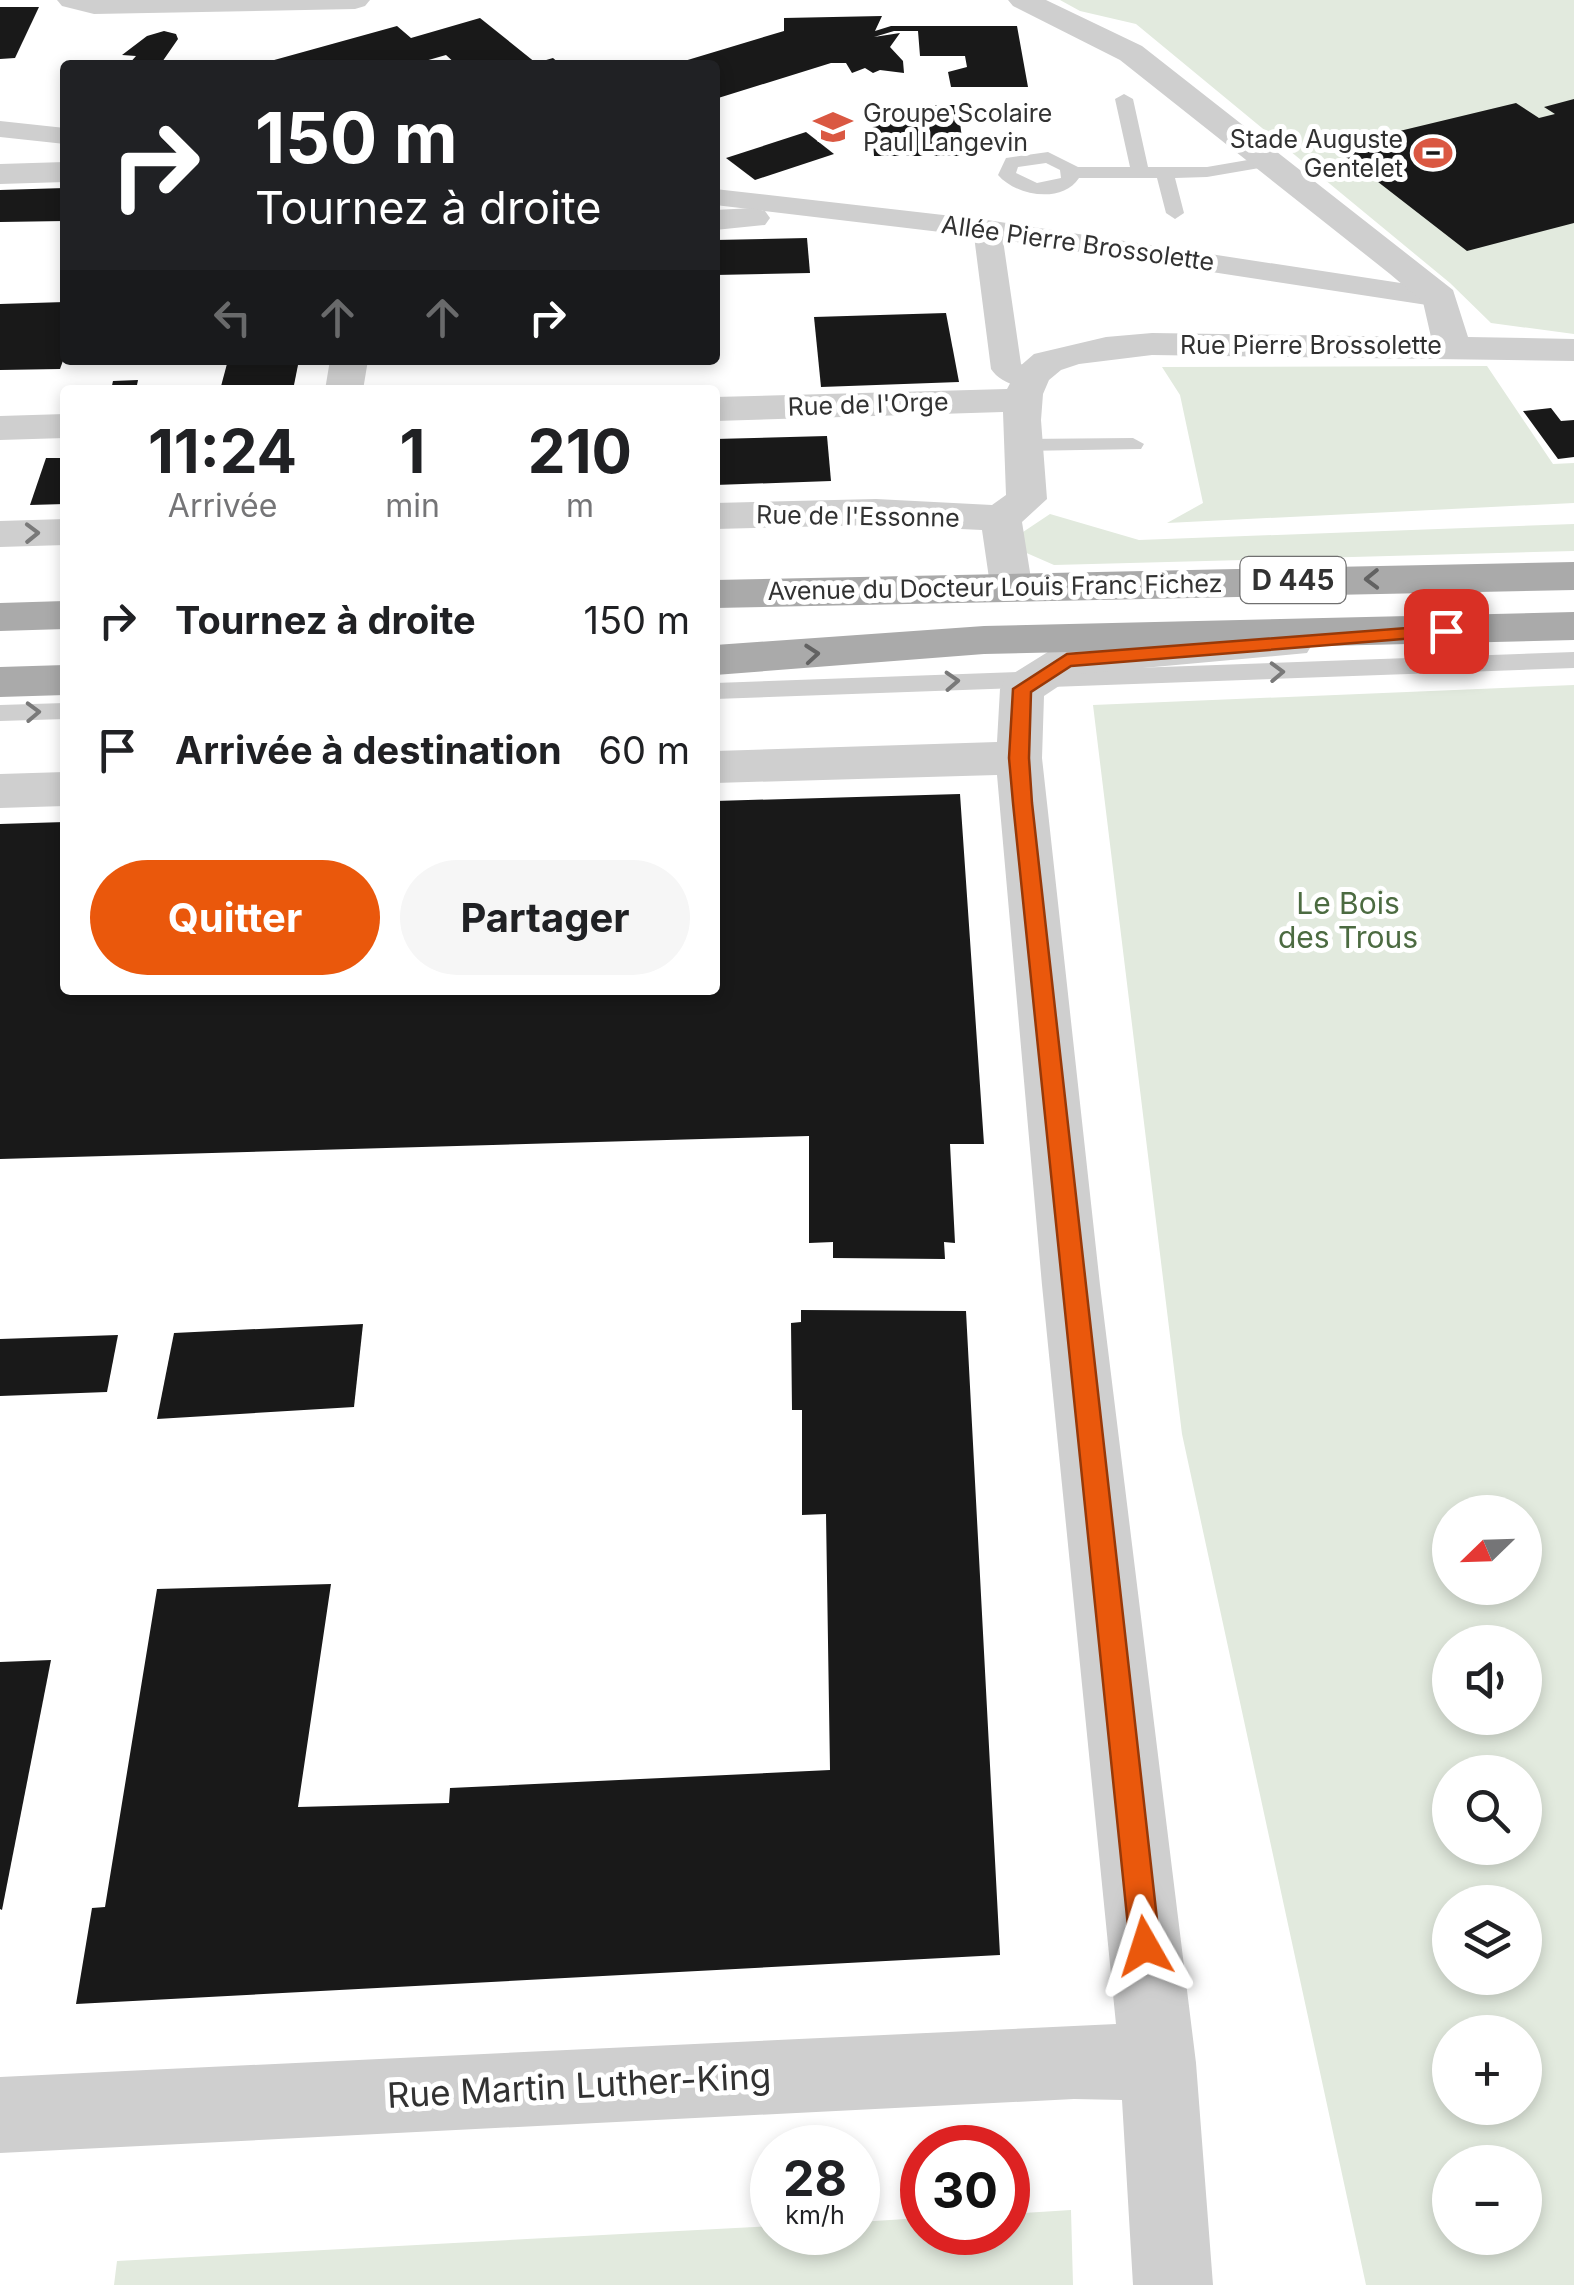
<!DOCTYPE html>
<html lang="fr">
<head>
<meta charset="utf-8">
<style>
  body { margin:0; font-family:Inter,sans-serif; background:#f6f6f6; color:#202124; height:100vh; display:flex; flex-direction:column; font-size:38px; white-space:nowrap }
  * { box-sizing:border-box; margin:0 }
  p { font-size:32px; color:#757577 }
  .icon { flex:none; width:55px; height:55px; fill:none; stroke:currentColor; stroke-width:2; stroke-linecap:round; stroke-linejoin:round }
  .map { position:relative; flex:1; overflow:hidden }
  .panel { position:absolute; left:60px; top:385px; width:660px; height:610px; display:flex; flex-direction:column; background:#fff; border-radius:10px; box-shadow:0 5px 15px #0003 }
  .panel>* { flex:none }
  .top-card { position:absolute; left:60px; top:60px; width:660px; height:305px; border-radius:10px; box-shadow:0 5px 15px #0003; background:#202124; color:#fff; overflow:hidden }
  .needle { width:65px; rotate:247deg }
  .tools { position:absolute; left:1432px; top:1495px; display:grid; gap:20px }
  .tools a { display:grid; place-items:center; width:110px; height:110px; border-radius:50%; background:#fff; box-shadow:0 5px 15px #0003; font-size:50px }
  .speed { position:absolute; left:750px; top:2125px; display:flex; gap:20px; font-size:50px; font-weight:700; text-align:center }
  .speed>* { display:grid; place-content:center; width:130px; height:130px; border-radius:50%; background:#fff; box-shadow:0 5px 15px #0003; line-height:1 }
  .speed small { font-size:25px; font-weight:400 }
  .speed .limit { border:15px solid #d22; background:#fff; color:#111 }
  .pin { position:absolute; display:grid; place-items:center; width:85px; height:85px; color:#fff; margin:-42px; border-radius:20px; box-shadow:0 5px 15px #0006 }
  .me { position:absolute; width:110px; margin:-55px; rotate:354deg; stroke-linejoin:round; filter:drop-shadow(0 0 8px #0008) }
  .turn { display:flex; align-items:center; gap:35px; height:210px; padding:0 30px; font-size:45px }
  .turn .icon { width:130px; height:130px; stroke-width:2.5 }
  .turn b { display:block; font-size:70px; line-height:85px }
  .lanes { display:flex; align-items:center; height:95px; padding:0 30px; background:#0003; justify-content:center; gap:50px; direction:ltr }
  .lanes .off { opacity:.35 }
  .eta { display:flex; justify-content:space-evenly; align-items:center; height:170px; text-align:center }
  .eta b { font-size:60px; font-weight:700; line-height:70px }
  .primary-button { display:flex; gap:20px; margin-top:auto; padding:20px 30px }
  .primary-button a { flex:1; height:115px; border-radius:60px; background:#ea580c; color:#fff; font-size:40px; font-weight:700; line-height:115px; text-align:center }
  .primary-button a+a { background:#f6f6f6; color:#202124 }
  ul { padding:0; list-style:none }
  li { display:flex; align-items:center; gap:30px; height:130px; padding:0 30px }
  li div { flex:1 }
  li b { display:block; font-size:38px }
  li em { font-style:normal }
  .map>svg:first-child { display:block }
  .green { fill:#e2eade; fill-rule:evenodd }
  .building { fill:#191919 }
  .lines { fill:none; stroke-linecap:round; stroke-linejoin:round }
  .service { fill:#cfcfcf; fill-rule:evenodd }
  .pedestrian { fill:#cfcfcf; fill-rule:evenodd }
  .minor { fill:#cfcfcf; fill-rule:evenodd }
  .primary { fill:#aaa; fill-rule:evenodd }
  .oneway { stroke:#797979 }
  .oneway2 { stroke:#626262 }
  .route { fill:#ea580c; stroke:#983908; stroke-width:2.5 }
  .labels { text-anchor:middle; stroke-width:10; stroke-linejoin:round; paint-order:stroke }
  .far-poi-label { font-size:25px; fill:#323232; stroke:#fff; text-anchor:start }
  .far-street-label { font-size:25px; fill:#323232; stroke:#fff }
  .shield { fill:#fff; stroke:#707070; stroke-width:2.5 }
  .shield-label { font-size:28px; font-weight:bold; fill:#323232 }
  .park-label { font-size:30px; fill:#4c6b41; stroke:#fff }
  .near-street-label { font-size:35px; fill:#323232; stroke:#fff }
</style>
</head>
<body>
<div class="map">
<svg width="1574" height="2285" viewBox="0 0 1574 2285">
  <rect width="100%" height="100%" fill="#fff"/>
  <!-- green -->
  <g class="green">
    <path d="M1060,0h514v334l-83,-11 -41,-40 -314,-259 -56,-13z"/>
    <path d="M1487,366l66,98 21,-1v40l-407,20 36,-20 -23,-108 -18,-28z"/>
    <path d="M1050,514l89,26 435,-16v27l-520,14 -32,-14 1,-19z"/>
    <path d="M1574,685v1600h-208l-184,-851 -89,-729zM1525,1512v76h-75v-76zM1525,1642v76h-75v-76zM1525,1772v76h-75v-76zM1450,1902h75v76h-75zM1525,2032v76h-75v-76zM1525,2162v76h-75v-76z"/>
    <path d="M1071,2210l2,75h-959l3,-24 655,-35v6h86v-10l64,-4v14h86v-18z"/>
  </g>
  <!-- building -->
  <g class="building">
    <path d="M0,7h39l-24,51 -15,1z"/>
    <path d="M882,16l-7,15 16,-5h126l11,61h-77l-3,-15 19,-5 -2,-11h-45l-2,-25h-24l-20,6 26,-4 -10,14 13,14 1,12 -24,-3 -7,3 -8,-5 -13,5 -6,-10h-15l-116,36v-34h-44l113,-34v-13z"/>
    <path d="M480,18l56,45 17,-5 8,7h-104l-11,-10 -35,10h-141l-3,-3 130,-36 14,12z"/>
    <path d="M164,31l12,3 2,5 -18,26h-32l8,-9 -14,-1 25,-19z"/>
    <path d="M1574,99v124l-107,28 -134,-104 183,-44 23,15 16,-4 -11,-7z"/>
    <path d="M871,105h87l6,51h-90z"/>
    <path d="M806,132l28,22 -79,26 -29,-22z"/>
    <path d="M65,188v33l-65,1v-32z"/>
    <path d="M807,238l3,35 -95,2v-35z"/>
    <path d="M65,302v53l-5,14 -60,1v-66z"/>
    <path d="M946,313l13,69 -138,5 -7,-70z"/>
    <path d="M228,360h71l-6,30h-73z"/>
    <path d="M138,380l-2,10h-25l2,-9z"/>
    <path d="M1551,408l10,13 13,-1v37l-16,2 -35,-48z"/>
    <path d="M827,436l4,45 -116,4v-46z"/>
    <path d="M46,458h19v46l-35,1z"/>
    <path d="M960,794l24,350h-34l5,99 -11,-1 1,17 -112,-1v-16l-24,1v-107l-809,23v-335l65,-2v168h650v-189z"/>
    <path d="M801,1310l165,1 34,644 -924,49 16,-96 13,-1 52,-318 174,-5 -33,223 151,-4 1,-15 380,-18 -4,-256 -24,1v-105h-10l-1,-87 10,-1z"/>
    <path d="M363,1324l-9,83 -197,12 17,-86z"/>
    <path d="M118,1335l-11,57 -107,4v-57z"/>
    <path d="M51,1660l-49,250 -2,-1v-247z"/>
  </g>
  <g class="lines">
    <!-- service -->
    <g class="service">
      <path d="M1124,94l9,5 15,68h59l64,-11 9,5 -9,5 -64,11 -32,1 9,35 -9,6 -9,-6 -9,-35h-78c-17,26 -63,18 -81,-3l8,-17 42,-6 30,15h52l-15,-68zM1046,163l14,7 1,8 -24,5 -21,-10 2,-6z"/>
      <path d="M1133,438l11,6 -3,5 -119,2 -11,-6 11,-6z"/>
      <path d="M1574,652v16l-859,31v-16z"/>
      <path d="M65,703v16l-65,2v-16z"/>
    </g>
    <!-- pedestrian -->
    <g class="pedestrian">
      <path d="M0,121l65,7v16l-65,-7z"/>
      <path d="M715,189l272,31 453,69 10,3 5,6 -5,6 -10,3 -437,-67 18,124 22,15 -5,7c-16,4 -38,-3 -47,-17l-17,-133 -259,-31z"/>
    </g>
    <!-- minor -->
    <g class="minor">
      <path d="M57,0h313l-5,6 -10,3 -261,5 -32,-8z"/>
      <path d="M1008,0h38l96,46 311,244 15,47 106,2v22l-422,-6 -73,9 -18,6 -12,10 -6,14 -2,26 6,79 -25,23 10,63 -6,10 -15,4 -15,-4 -6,-10 -8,-55 -106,-5 -161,4v-26l161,-4 116,6 14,-10 -3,-83 -288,9v-24l292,-8 12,-22 15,-13 72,-17 46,-4 279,4 -8,-35 -33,-28 -270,-214 -107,-54z"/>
      <path d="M65,162v20l-65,2v-20z"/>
      <path d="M753,208l12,3 5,7 -5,7 -50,5v-20z"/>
      <path d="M330,360h38l-5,30h-38z"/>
      <path d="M65,414v24l-65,2v-24z"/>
      <path d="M65,519v26l-65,2v-26z"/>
      <path d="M1291,628l16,5 6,10 -6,10 -230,21 -33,22 -2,62 5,45 53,482 96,778 17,222h-80l-11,-185 -48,-1 -1074,54v-76l1116,-53 -74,-739 -45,-510 -282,8v-32l282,-9 3,-53 6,-11 45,-28z"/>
      <path d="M65,772v34l-65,2v-34z"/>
    </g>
    <!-- primary -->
    <g class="primary">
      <path d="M1574,562v28l-859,18v-28z"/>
      <path d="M65,601v28l-65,2v-28z"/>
      <path d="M1574,612v28l-590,14 -269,21v-30l269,-19z"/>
      <path d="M65,665v30l-65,2v-30z"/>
    </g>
  </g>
  <!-- one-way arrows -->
  <defs><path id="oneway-chevron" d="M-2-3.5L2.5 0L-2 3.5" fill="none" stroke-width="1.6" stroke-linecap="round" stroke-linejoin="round" transform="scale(2.5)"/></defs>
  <g class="oneway">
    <use href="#oneway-chevron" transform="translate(32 533) rotate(-1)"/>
    <use href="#oneway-chevron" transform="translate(1277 672) rotate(-2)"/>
    <use href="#oneway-chevron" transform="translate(952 681) rotate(-3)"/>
    <use href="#oneway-chevron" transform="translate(33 712) rotate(-2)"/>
  </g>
  <g class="oneway2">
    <use href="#oneway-chevron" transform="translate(1372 579) rotate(179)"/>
    <use href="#oneway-chevron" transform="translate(812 654) rotate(-5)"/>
  </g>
  <!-- route -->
  <path class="route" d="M1446,625l9,6 -3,4 -381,31 -40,26 -2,66 3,45 128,1143 -5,11 -10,4 -11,-4 -4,-11 -117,-1143 -4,-45 4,-69 54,-35z"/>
  <!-- icons -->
  <defs>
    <g id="school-bare" transform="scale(3)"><path d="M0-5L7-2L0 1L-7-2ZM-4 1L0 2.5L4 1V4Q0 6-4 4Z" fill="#da5842" stroke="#fff" stroke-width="2.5" paint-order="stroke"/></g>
    <g id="stadium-bare" transform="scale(3)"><path d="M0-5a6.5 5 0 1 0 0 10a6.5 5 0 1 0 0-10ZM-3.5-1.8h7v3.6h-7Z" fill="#da5842" stroke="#fff" stroke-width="2.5" paint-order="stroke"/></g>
  </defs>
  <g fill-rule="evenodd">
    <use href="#school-bare" x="833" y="127"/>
    <use href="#stadium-bare" x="1433" y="153"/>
  </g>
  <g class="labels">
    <!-- far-poi labels -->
    <g class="far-poi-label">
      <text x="863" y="122">Groupe Scolaire<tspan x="863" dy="29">Paul Langevin</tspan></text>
      <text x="1403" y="148" text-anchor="end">Stade Auguste<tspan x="1403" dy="29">Gentelet</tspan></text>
    </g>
    <!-- far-street labels -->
    <g class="far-street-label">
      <text transform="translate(1078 243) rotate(8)" y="9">Allée Pierre Brossolette</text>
      <text x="1311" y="354">Rue Pierre Brossolette</text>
      <text transform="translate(868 404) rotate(-2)" y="9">Rue de l'Orge</text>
      <text transform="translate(858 516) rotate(1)" y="9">Rue de l'Essonne</text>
      <text transform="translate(995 587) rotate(-1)" y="9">Avenue du Docteur Louis Franc Fichez</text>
    </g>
    <!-- shield labels -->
    <rect class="shield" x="1240.5" y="557" width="105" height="46" rx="8"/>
    <g class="shield-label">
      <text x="1293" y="590">D 445</text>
    </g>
    <!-- park labels -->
    <g class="park-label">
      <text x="1348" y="914">Le Bois<tspan x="1348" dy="34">des Trous</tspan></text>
    </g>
    <!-- near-street labels -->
    <g class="near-street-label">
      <text transform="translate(579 2086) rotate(-3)" y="12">Rue Martin Luther-King</text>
    </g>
  </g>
</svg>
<div class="tools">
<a><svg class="needle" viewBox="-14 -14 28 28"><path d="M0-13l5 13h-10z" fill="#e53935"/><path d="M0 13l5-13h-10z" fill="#757577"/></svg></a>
<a><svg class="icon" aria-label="sound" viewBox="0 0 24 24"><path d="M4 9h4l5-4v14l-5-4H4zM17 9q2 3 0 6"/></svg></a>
<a><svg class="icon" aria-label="search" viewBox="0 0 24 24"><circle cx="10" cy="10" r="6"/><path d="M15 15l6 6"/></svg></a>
<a><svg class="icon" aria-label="layers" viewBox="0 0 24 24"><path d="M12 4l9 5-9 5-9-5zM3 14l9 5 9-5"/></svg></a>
<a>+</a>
<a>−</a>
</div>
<div class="speed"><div>28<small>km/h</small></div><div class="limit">30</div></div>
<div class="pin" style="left:1446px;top:631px;background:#d93025"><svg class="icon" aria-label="arrive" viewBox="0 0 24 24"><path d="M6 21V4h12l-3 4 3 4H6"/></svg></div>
<svg class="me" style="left:1145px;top:1946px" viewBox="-20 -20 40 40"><path d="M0-17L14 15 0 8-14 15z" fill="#ea580c" stroke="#fff" stroke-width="4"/></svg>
<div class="top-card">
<div class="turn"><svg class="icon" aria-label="right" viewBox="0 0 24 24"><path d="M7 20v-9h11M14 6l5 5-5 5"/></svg><div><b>150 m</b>Tournez à droite</div></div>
<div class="lanes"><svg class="icon off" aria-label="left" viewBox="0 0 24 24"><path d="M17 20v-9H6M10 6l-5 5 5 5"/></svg><svg class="icon off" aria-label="ahead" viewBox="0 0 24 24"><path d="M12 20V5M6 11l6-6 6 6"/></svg><svg class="icon off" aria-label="ahead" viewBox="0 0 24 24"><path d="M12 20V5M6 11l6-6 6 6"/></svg><svg class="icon" aria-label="right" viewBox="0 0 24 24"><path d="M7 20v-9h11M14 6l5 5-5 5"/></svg></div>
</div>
<section class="panel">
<div class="eta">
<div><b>11:24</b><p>Arrivée</p></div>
<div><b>1</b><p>min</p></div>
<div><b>210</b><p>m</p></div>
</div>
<ul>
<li><svg class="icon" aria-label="right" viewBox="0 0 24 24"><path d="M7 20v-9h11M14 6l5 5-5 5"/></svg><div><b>Tournez à droite</b></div><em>150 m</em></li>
<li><svg class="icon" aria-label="arrive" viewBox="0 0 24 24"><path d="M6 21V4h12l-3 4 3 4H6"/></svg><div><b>Arrivée à destination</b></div><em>60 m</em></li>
</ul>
<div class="primary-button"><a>Quitter</a><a>Partager</a></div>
</section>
</div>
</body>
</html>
